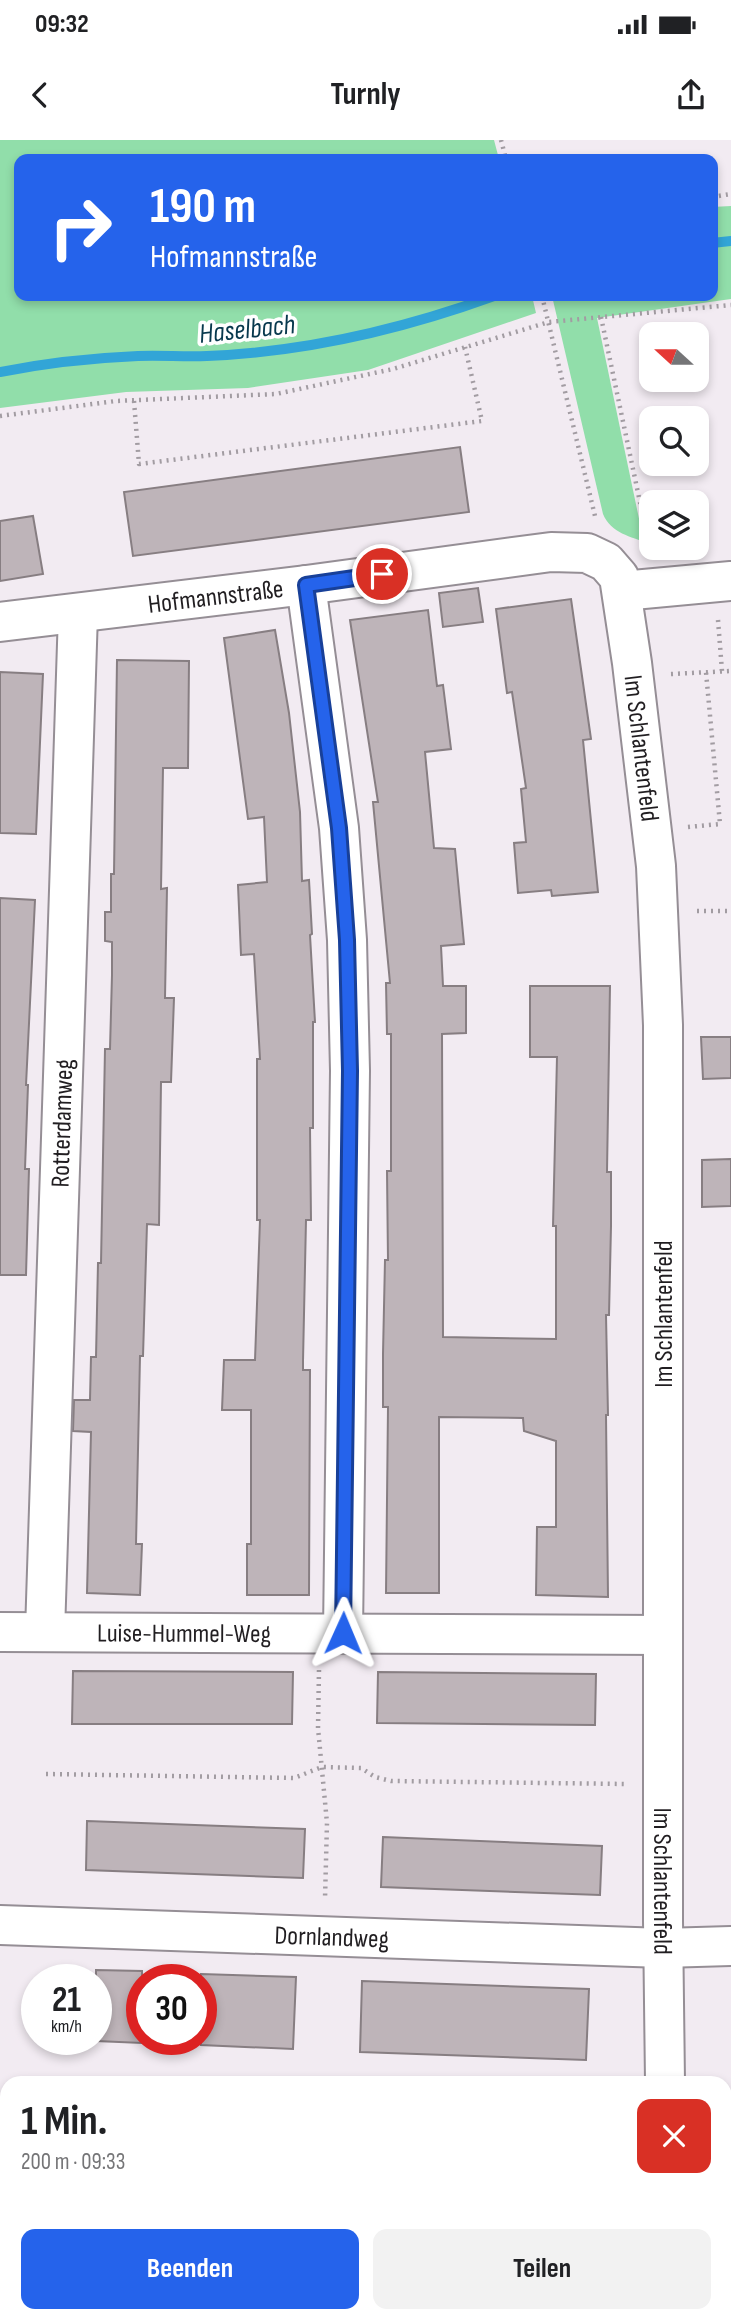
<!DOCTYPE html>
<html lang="de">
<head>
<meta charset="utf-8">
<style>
  body { margin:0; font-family:"Sofia Sans Condensed",sans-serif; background:#f2f2f2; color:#202124; height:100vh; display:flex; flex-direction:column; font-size:26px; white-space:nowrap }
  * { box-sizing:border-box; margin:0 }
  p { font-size:23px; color:#757577 }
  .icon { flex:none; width:38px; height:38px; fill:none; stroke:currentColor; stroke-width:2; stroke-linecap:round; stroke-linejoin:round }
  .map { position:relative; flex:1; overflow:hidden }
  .sheet { position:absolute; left:0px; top:1936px; width:732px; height:247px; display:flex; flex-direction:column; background:#fff; border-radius:21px 21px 0 0; box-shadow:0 4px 10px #0003 }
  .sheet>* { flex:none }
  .guide { position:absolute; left:14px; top:14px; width:704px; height:147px; border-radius:14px; box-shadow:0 4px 10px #0003; background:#2563eb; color:#fff; overflow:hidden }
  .needle { width:46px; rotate:291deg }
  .controls { position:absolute; left:639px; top:182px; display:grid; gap:14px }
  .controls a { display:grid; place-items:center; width:70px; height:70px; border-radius:14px; background:#fff; box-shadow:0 4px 10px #0003; font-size:35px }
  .speed { position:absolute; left:21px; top:1824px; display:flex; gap:14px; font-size:35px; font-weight:700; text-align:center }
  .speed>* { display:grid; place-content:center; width:91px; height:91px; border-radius:50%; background:#fff; box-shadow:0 4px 10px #0003; line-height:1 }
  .speed small { font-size:18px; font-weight:400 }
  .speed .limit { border:10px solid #d22; background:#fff; color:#111 }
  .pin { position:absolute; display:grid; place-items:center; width:60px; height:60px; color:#fff; margin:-30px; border:4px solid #fff; border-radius:50%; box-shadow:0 2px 7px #0007 }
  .me { position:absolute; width:77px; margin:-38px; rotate:1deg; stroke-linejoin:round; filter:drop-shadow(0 0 5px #0008) }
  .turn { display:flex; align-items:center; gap:24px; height:147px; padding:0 21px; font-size:32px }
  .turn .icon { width:91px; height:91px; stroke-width:2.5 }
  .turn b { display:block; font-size:49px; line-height:60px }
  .round { display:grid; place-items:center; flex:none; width:74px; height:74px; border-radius:14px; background:#f2f2f2 }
  .overview { display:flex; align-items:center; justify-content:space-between; height:119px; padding:0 21px }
  h1 { font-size:42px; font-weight:700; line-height:52px }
  .primary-button { display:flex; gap:14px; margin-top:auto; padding:14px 21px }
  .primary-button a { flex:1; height:80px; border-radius:14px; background:#2563eb; color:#fff; font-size:28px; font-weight:700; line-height:80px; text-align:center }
  .primary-button a+a { background:#f2f2f2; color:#202124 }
  .status { display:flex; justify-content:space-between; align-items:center; height:49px; padding:0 35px; background:#fff; direction:ltr }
  .status svg { height:19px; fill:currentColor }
  header { display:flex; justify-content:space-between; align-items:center; height:91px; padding:0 21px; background:#fff; font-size:32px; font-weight:700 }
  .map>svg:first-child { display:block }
  .green { fill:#91deaa }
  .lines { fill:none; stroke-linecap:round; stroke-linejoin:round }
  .stream { stroke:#32a5d7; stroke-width:10 }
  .building { fill:#beb4b9; stroke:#877e82; stroke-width:2 }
  .street-casing { stroke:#958e95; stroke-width:42 }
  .secondary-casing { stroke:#958e95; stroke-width:42 }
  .path { stroke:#a29ca2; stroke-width:4.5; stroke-dasharray:2 5; stroke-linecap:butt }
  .street { stroke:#fff; stroke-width:38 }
  .secondary { stroke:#fff; stroke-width:38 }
  .route-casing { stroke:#184099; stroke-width:18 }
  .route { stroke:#2563eb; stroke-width:12 }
  .labels { text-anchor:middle; stroke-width:7; stroke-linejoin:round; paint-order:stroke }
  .street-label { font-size:26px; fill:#211e21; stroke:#fff }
  .water-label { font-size:28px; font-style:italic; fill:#08394e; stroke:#fff }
</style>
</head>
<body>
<div class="status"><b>09:32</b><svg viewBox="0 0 49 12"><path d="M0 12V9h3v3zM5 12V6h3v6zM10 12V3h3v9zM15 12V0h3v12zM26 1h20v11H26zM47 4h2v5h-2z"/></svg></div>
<header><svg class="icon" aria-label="back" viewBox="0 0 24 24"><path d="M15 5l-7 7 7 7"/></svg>Turnly<svg class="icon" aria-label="share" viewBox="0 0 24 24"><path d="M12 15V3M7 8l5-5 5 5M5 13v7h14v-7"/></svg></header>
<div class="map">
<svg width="731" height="2181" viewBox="0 0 731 2181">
  <rect width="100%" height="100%" fill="#f2ebf2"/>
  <!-- green -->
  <g class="green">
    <path d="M0,0h494l5,19h-480v137h513l4,17 -168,57 -120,18 -122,4 -126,16z"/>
    <path d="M731,66v93l-134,19 45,215 6,10c-17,-6 -37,-10 -45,-29l-51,-218h160v-89z"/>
  </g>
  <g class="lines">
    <!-- stream -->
    <g class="stream">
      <path d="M712,103l19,-2"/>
      <path d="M0,232c46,-9 91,-14 138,-16 23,-1 46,1 69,0 97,-4 196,-27 287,-60"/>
    </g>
  </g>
  <!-- building -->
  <g class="building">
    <path d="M460,307l9,65 -336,44 -9,-64z"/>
    <path d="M33,376l10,58 -43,7v-60z"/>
    <path d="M478,448l5,34 -40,5 -4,-34z"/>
    <path d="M571,459l20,140 -8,1 15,152 -46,4 -1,-6 -33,3 -4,-50 12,-1 -5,-53 5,-1 -14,-96 -5,1 -11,-84z"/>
    <path d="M428,470l9,76 6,-1 8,64 -26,3 9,96 21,1 9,95 -23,2 2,40h23v47l-24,1 1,303 113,2v-113h-3l4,-169h-27v-71h80l-3,186h4v54l-2,89h-3l2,100h-2l2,182 -72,-2 1,-68h19v-86l-32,-10 -1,-13 -84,-1v176h-53l2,-186h-5v-53l2,-94h3l-1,-89h4v-137h-4l-1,-51h4l-17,-181h5l-28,-182z"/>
    <path d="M275,490l14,83 11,99 2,69 7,-1 3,54 -2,1 5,87h-2v106h-3l1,92h-5l-3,141v9h7l-1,225h-62v-51h4v-134h-29l2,-50h31l5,-140h-3v-161h3l-6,-105 -13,1 -3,-70 29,-3 -3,-65 -16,2 -24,-181z"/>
    <path d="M117,520l72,1 -1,107h-25l-2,121 6,-1 -2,110h9l-3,84h-10l-2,143 -12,-1 -4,132h-3l-4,188h6l-2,51 -53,-2 4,-161 -18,-1 1,-31h16l1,-43h5l2,-94h3l4,-214h5l2,-74v-33l-7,-1v-29h6v-38h3z"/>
    <path d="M0,532l43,2 -7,160 -36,-1z"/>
    <path d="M0,758l35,2 -9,185h2l-3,84h4l-3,106h-26z"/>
    <path d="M701,897h30v41l-28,1z"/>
    <path d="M731,1019v47l-29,1v-47z"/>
    <path d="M73,1531l220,1 -1,52h-220z"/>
    <path d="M378,1532l218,2 -1,51 -218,-2z"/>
    <path d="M87,1681l218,8 -2,49 -217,-8z"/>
    <path d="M383,1697l219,9 -2,49 -219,-8z"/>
    <path d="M96,1830l46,1v72l-46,-2z"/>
    <path d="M201,1834l95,3 -3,72 -92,-4z"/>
    <path d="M362,1841l227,8 -3,71 -226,-8z"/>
  </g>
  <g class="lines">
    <!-- street casing -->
    <g class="street-casing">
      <g id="street">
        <path d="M306,445l33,243 8,112 3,131 -7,562"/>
        <path d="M622,451l109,-10"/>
        <path id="s1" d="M0,482l306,-37 245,-33 36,1 19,9 13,15 13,86 24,203 7,159v896l2,161"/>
        <path id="s2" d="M0,1492l663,3"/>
        <path id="s3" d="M45,1492l33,-1019"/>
        <path id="s4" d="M0,1785l663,23 68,-2"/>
        <path d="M669,2175v6"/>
      </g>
    </g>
    <!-- secondary casing -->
    <g class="secondary-casing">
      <g id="secondary">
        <path d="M0,2159l7,1"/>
        <path d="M93,2175l33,6"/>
      </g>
    </g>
    <!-- path -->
    <g class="path">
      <path d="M501,0l5,19"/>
      <path d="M712,57l19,-3"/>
      <path d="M542,156l53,220"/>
      <path d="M601,177l44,209"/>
      <path d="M134,261l5,63 343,-43 -17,-74"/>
      <path d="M0,276l116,-15 160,-7 117,-25 156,-47 182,-17"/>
      <path d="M718,480l4,51"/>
      <path d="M671,534l60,-3"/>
      <path d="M688,687l32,-3 -14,-152"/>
      <path d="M697,771h34"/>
      <path d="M319,1530l-1,58 9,95 -2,76"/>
      <path d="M46,1634l248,4 28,-11 39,1 14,9 16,4 234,3"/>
    </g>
    <!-- street -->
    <use href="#street" class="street"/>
    <!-- secondary -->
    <use href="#secondary" class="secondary"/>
  </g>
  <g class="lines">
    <!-- route casing -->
    <g class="route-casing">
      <path id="route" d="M343,1493l7,-562 -3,-131 -8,-112 -33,-243 76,-11"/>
    </g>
    <!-- route -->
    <use href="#route" class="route"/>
  </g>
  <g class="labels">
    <!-- street labels -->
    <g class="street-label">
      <text dy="9" stroke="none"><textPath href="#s1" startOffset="217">Hofmannstraße</textPath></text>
      <text dy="9" stroke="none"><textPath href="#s1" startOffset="805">Im Schlantenfeld</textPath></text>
      <text dy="9" stroke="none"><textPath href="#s3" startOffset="509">Rotterdamweg</textPath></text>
      <text transform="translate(663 1174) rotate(-90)" y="9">Im Schlantenfeld</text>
      <text dy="9" stroke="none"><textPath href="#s2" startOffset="184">Luise-Hummel-Weg</textPath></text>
      <text dy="9" stroke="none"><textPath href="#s1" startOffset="1939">Im Schlantenfeld</textPath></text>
      <text dy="9" stroke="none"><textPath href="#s4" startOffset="332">Dornlandweg</textPath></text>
    </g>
    <!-- water labels -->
    <g class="water-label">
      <text transform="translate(247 188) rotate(-6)" y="10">Haselbach</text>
    </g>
  </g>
</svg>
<div class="controls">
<a><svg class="needle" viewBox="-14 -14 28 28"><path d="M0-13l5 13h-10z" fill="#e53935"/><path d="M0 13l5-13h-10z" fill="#757577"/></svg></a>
<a><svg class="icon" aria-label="search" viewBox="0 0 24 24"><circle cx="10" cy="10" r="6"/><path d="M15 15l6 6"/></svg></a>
<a><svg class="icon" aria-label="layers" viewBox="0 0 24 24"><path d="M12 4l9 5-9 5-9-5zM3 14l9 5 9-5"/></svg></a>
</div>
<div class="speed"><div>21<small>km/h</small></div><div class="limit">30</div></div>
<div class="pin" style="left:382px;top:434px;background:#d93025"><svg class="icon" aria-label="arrive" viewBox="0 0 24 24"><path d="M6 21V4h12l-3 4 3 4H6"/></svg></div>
<svg class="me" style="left:343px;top:1493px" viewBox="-20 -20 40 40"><path d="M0-17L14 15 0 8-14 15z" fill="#2563eb" stroke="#fff" stroke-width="4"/></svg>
<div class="guide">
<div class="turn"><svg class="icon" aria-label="right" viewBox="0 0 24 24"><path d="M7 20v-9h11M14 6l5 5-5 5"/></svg><div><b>190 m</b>Hofmannstraße</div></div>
</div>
<section class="sheet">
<div class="overview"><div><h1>1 Min.</h1><p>200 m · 09:33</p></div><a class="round" style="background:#d93025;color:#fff"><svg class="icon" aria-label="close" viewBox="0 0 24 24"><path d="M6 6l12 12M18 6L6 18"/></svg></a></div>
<div class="primary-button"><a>Beenden</a><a>Teilen</a></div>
</section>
</div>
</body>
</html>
